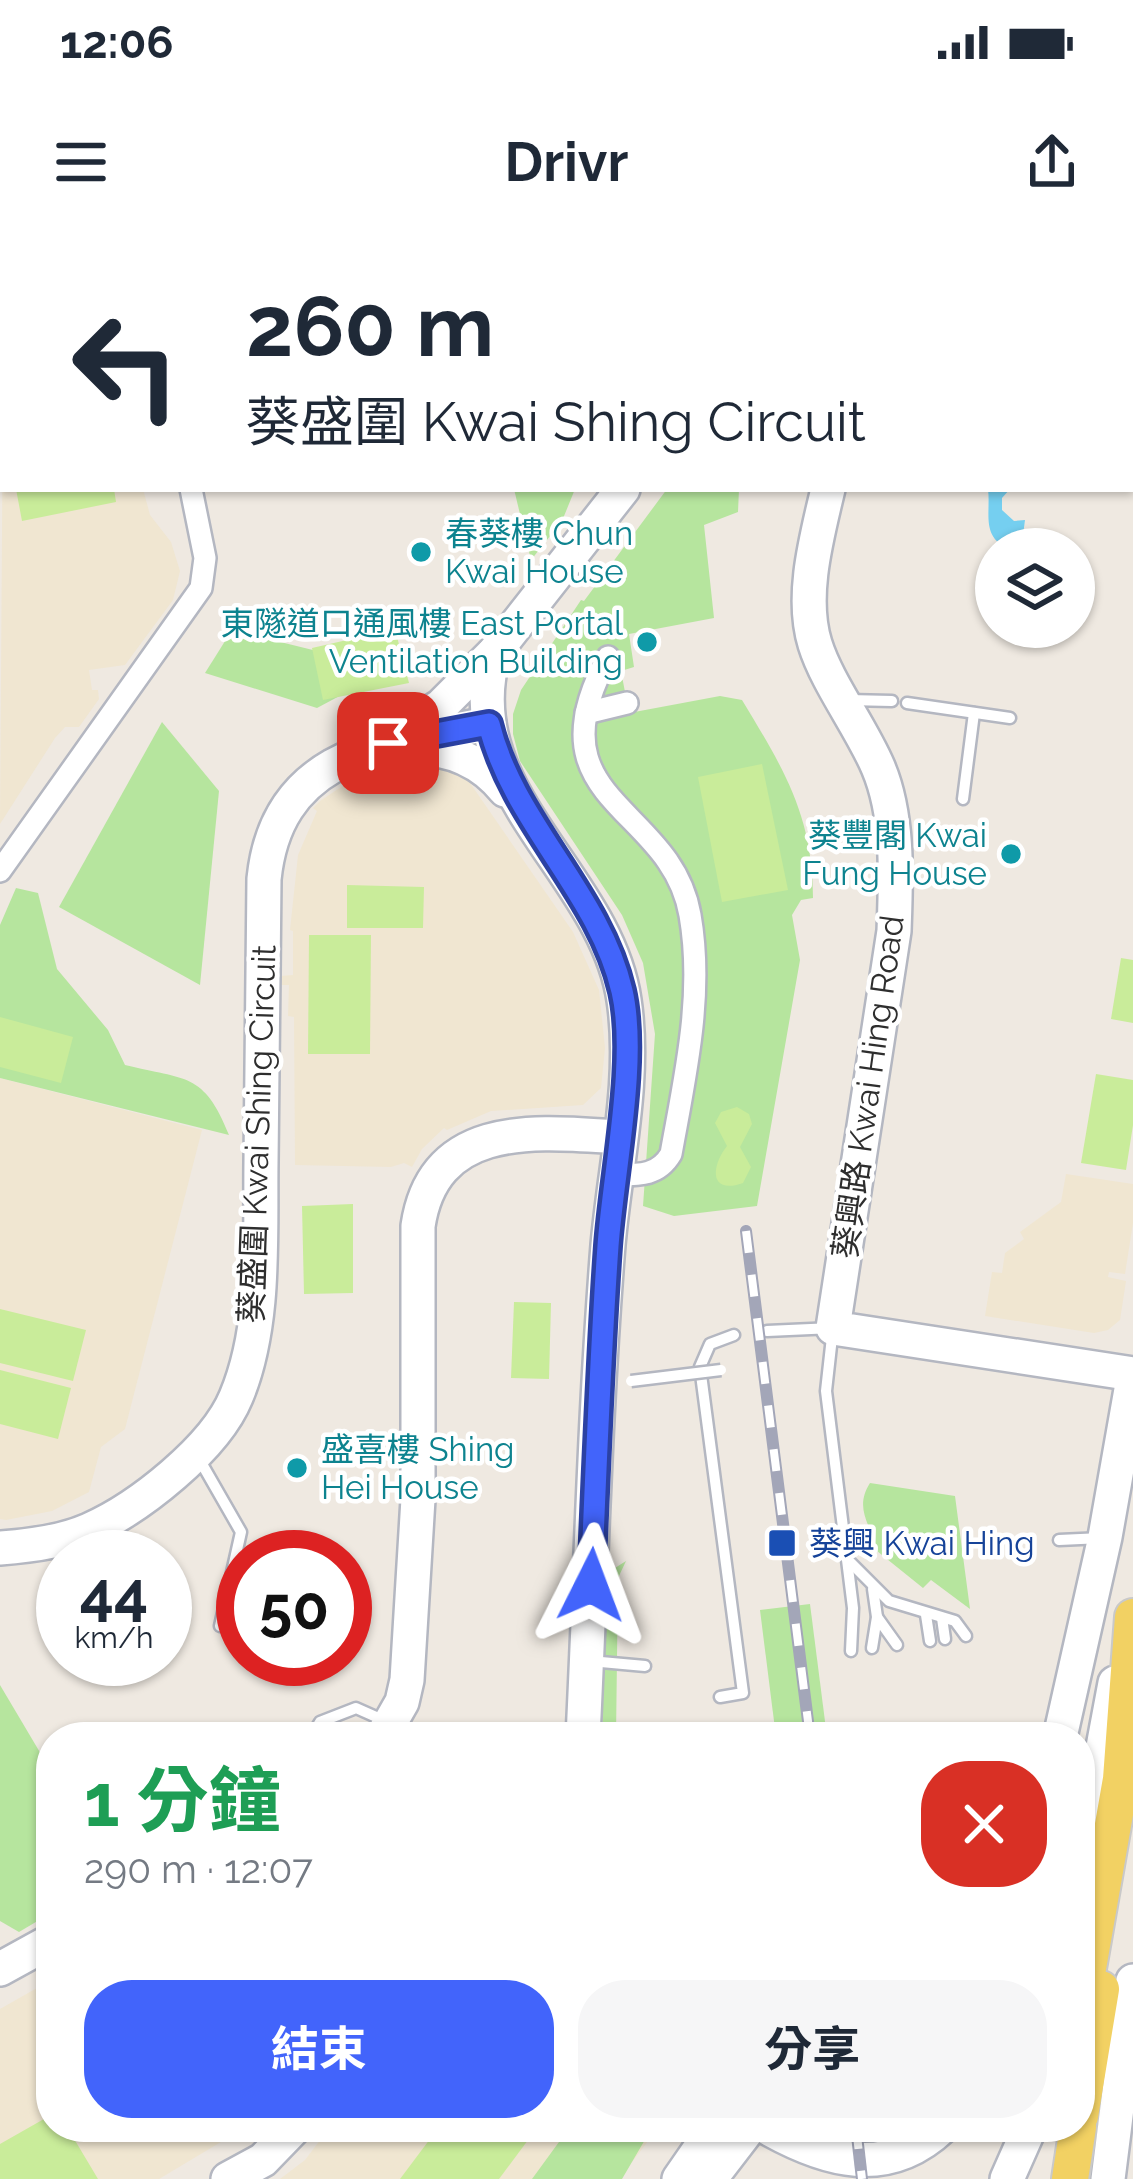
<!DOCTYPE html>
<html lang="zh-TW">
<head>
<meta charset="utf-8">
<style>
  body { margin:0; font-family:Raleway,"Noto Sans TC",sans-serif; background:#f6f6f7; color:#1f2937; height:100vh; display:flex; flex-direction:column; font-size:45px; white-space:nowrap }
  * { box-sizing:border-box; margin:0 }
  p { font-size:39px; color:#747a83 }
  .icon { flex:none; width:66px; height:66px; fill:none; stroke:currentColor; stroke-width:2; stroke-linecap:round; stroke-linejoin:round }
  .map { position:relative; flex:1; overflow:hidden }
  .drawer { position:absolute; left:36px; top:1482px; width:1059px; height:420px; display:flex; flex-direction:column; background:#fff; border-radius:48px; box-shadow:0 3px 9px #0004 }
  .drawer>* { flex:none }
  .guide { position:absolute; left:0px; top:0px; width:1134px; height:252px; box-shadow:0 3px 9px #0004; background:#fff; color:#1f2937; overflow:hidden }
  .fabs { position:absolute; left:975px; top:288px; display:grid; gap:24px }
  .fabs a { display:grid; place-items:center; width:120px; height:120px; border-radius:50%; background:#fff; box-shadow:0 3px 9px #0004; font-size:60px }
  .speed { position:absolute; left:36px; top:1290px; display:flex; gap:24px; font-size:60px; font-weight:700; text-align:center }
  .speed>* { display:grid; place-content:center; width:156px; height:156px; border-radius:50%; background:#fff; box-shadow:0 3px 9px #0004; line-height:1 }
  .speed small { font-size:30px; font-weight:400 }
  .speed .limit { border:18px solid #d22; background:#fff; color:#111 }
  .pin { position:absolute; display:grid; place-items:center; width:102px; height:102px; color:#fff; margin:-51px; border-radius:24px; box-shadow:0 6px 18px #0006 }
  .me { position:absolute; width:132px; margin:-66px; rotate:3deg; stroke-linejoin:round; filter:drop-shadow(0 0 9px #0008) }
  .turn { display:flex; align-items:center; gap:42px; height:252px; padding:0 48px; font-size:54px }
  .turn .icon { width:156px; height:156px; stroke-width:2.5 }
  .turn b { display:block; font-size:84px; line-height:102px }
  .round { display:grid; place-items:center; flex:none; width:126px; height:126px; border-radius:48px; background:#f6f6f7 }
  .summary { display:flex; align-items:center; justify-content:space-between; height:204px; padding:0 48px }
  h1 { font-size:72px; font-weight:700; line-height:90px; color:#1e9e55 }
  .button { display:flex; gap:24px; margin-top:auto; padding:24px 48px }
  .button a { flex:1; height:138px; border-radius:48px; background:#4264fb; color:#fff; font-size:48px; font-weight:700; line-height:138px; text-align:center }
  .button a+a { background:#f6f6f7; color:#1f2937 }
  .status { display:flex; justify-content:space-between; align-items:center; height:84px; padding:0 60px; background:#fff; direction:ltr }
  .status svg { height:33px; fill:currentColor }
  header { display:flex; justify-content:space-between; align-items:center; height:156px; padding:0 48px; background:#fff; font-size:54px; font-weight:700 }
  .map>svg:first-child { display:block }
  .education { fill:#f0e6d1 }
  .green { fill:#b6e59e }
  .pitch { fill:#c9ec9a }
  .water { fill:#75cff0 }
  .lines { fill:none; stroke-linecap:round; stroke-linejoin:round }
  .lane-casing { stroke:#b4b7c1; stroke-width:15 }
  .street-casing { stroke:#b4b7c1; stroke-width:26 }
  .secondary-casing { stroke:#b4b7c1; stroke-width:38 }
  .primary-casing { stroke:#c9c9c9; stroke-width:40 }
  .lane { stroke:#fff; stroke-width:10 }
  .street { stroke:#fff; stroke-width:21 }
  .secondary { stroke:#fff; stroke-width:33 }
  .primary { stroke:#f2d163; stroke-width:36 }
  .rail-casing { stroke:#a3a6b8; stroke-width:12 }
  .rail { stroke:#fff; stroke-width:8; stroke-dasharray:22; stroke-linecap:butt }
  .lane-bridge-casing { stroke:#b4b7c1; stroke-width:15; stroke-linecap:butt }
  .lane-bridge { stroke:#fff; stroke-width:10 }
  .route-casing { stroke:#2b41a3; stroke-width:30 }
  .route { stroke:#4264fb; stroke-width:21 }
  .culture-dot { fill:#0f9aa8; stroke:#fff; stroke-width:4.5 }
  .transit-dot { fill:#1a4fb4; stroke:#fff; stroke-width:4.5 }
  .labels { text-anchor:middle; stroke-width:9; stroke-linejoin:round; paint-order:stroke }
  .culture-label { font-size:33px; fill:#0d838f; stroke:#fff; text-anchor:start }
  .street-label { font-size:33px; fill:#2e2e2e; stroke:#fff }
  .transit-label { font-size:33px; fill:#164399; stroke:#fff; text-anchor:start }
</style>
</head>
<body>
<div class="status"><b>12:06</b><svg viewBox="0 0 49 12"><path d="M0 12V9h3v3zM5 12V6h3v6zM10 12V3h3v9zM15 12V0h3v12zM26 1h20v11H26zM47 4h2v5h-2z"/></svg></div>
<header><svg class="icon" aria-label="menu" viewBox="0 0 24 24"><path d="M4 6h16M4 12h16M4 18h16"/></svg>Drivr<svg class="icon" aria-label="share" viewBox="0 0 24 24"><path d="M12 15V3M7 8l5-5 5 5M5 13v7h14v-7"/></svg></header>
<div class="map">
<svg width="1133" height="1939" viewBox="0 0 1133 1939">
  <rect width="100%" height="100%" fill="#efe9e1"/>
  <!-- education -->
  <g class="education">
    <path d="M3,148v101h140l7,26 21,27 9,29 -7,29 -48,65 -36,5 3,20h6l1,9 -20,28h-14l-10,11 -55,86z"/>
    <path d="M409,524l45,8 14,8 105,152 26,58 6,58 -4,40 -18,17 -92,6 -44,19 -3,-2 -22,21 -10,18 -8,-4 -13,4 -96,-2 -1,-148 -6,-1 1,-31h-9l1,-9 12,-1v-44l-3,-1 8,-75 19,-44 -4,-3 7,-7 39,-26z"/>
    <path d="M0,838l202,52 -77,299 -24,18 -12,45 -37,19 -46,9 -6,-1z"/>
    <path d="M1066,934l67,10v39l-8,51 -16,-2 -1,5 18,4 -6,39 -12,10 -14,3 -109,-17 7,-44 10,1 3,-20 19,-14 -4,-7 41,-30z"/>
    <path d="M51,1740v147h195l-87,52h-159v-170z"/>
    <path d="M330,1887h329l-40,52h-339l25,-19z"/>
  </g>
  <!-- green -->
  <g class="green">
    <path d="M514,249h61l-13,32 -31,39z"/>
    <path d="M667,249h72l-1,23 -34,13 10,93 -85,16 5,33 -13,4 8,42 91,-17 22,4c41,68 71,115 71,198l-12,2 -9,15 8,45 -43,246 -83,10 -31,-10 12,-172 -12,-71 -21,-48 -102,-154 -7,-27v-20l8,-24 60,-90 3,1z"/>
    <path d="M232,390l158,39 -73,39 -112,-35z"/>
    <path d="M162,482l57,69 -19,194 -141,-78z"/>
    <path d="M16,648l22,5 19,76 51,61 17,35c61,15 79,7 104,70l-229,-57v-153z"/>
    <path d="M870,1243l85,13 15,113 -39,-29 -8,8 -46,-37c-5,-26 -24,-41 -7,-68z"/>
    <path d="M626,1321l-8,17 -2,159h-14l5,-164z"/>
    <path d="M810,1364l17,133h-51l-16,-127z"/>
    <path d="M0,1445l51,86v142l-32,19 -19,-11z"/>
    <path d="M592,1887h24l1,6 29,5 -24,41h-90l35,-48z"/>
  </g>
  <!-- pitch -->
  <g class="pitch">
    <path d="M16,249h98l2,13 -94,19z"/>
    <path d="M395,389l14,54 -86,17 -11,-52z"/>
    <path d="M762,524l26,126 -66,12 -24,-125z"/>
    <path d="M347,645l77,2 -1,41h-76z"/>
    <path d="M309,695h62l-1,119h-62z"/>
    <path d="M1121,718l12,2v63l-22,-4z"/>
    <path d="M0,777l73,20 -12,46 -61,-16z"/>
    <path d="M1096,834l37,6v45l-7,45 -45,-7z"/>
    <path d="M737,867l12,7 3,10 -12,23 11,20 -8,16c-34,12 -32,-17 -16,-37l-12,-23 6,-11z"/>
    <path d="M353,964v89l-49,1 -2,-88z"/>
    <path d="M514,1062l37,1 -2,76 -38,-1z"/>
    <path d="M0,1069l86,21 -13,51 -73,-18z"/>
    <path d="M0,1130l71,18 -13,51 -58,-15z"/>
    <path d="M51,1875v12h16l31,52h-98v-35z"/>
    <path d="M439,1887h88l7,5 -35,47h-99z"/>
  </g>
  <!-- water -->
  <path class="water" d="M988,249h22l-8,9v12l12,11 11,-1 -2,15 -12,14c-31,-10 -20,-36 -23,-60z"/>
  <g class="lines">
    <!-- lane casing -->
    <g class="lane-casing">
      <g id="lane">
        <path d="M21,3v-3"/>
        <path d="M0,58l3,-4"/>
        <path d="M848,460l44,1"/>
        <path d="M907,463l103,15"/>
        <path d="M963,559l11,-86"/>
        <path d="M767,1091l66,-3 -7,63 27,217 -2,43"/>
        <path d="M198,1217l43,75 -21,94"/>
        <path d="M1059,1300l43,-2"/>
        <path d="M848,1320l41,41 66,20 11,15"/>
        <path d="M926,1375l4,26"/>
        <path d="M877,1377l20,28"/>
        <path d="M942,1378l3,21"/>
        <path d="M872,1408l5,-31 -4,-28"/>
        <path d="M590,1421l55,5"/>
        <path d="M720,1457l23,-4 -43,-326 10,-23 24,-9"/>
        <path d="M311,1497l9,-15 36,-14 27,12"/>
      </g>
    </g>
    <!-- street casing -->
    <g class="street-casing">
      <g id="street">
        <path d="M608,417c-80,146 63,147 82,258 14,80 -5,161 -19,239 -13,22 -32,21 -56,21"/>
        <path d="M586,473l41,-10"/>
        <path d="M0,631l201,-283 4,-30 -14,-69"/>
      </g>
    </g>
    <!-- secondary casing -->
    <g class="secondary-casing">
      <g id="secondary">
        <path d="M709,0l1,3"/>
        <path d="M867,3v-3"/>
        <path d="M828,249c-11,47 -28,107 -13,155 12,39 46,83 63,123 21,49 18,111 16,164l-61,397 300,46"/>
        <path d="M399,492l42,-26 51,-51"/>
        <path d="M409,508c38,-1 72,12 96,42"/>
        <path d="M0,1308c29,-2 62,-6 89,-18 50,-22 126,-82 147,-133 30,-71 24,-159 25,-235 1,-94 2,-189 3,-283 13,-128 122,-136 225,-155"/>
        <path d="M382,1497l20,-35 5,-22 11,-181v-273c16,-107 120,-94 201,-89"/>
        <path d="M583,1497c8,-164 12,-328 25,-492 7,-80 28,-166 16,-245 -18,-126 -171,-209 -130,-347l129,-164"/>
        <path d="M1060,1497l45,-200 28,-159"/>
        <path d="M1080,1630l35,-187"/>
        <path d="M0,1729l51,-28"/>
        <path d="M766,1887c60,34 121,52 176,0"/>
        <path d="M228,1939l35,-19 32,-33"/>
        <path d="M679,1939l36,-52"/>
        <path d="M710,1939l40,-52"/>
        <path d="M1007,1939l23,-52"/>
        <path d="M1108,1939l25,-198"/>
      </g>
    </g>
    <!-- primary casing -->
    <g class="primary-casing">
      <g id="primary">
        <path d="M1080,1774l41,-235 12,-162"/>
        <path d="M1080,1876l21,-127"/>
        <path d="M1070,1939l8,-52"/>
      </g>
    </g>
    <!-- lane -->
    <use href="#lane" class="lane"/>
    <!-- street -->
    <use href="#street" class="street"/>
    <!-- secondary -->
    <use href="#secondary" class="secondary"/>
    <!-- primary -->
    <use href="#primary" class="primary"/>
    <!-- rail casing -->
    <g class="rail-casing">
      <g id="rail">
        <path d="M746,991l64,506"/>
        <path d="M856,1887l6,52"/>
      </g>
    </g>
    <!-- rail -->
    <use href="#rail" class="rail"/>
    <!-- lane-bridge casing -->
    <g class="lane-bridge-casing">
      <path id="lane-bridge" d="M631,1141l90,-11"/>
    </g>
    <!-- lane-bridge -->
    <use href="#lane-bridge" class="lane-bridge"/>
  </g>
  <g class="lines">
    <!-- route casing -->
    <g class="route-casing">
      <path id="route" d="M388,503l101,-19c24,99 110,168 133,267 16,69 -9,183 -14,255 -8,113 -12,226 -17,339"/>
    </g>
    <!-- route -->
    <use href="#route" class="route"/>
  </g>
  <!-- markers -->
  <g class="culture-dot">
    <circle cx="421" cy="312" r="12"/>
    <circle cx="647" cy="402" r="12"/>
    <circle cx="1011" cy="614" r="12"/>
    <circle cx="297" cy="1228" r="12"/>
  </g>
  <rect class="transit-dot" x="767" y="1288" width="30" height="30" rx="6"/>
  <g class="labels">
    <!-- culture labels -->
    <g class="culture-label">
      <text x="445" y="305">春葵樓 Chun<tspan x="445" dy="38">Kwai House</tspan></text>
      <text x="623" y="395" text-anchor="end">東隧道口通風樓 East Portal<tspan x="623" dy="38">Ventilation Building</tspan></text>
      <text x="987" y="607" text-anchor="end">葵豐閣 Kwai<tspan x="987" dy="38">Fung House</tspan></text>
      <text x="321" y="1221">盛喜樓 Shing<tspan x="321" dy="38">Hei House</tspan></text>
    </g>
    <!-- street labels -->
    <g class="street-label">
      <text transform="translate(868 847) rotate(-82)" y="12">葵興路 Kwai Hing Road</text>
      <text transform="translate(257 894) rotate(-88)" y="12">葵盛圍 Kwai Shing Circuit</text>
    </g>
    <!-- transit labels -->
    <g class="transit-label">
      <text x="809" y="1315">葵興 Kwai Hing</text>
    </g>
  </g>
</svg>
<div class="fabs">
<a><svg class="icon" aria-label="layers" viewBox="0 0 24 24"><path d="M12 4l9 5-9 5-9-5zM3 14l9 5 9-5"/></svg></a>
</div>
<div class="speed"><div>44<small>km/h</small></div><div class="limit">50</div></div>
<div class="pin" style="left:388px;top:503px;background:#d93025"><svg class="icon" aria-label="arrive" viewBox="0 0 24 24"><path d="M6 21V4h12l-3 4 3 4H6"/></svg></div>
<svg class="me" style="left:591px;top:1345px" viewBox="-20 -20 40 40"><path d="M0-17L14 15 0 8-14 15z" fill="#4264fb" stroke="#fff" stroke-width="4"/></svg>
<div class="guide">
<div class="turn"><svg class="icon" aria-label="left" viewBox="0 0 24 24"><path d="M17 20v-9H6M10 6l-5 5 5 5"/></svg><div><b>260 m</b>葵盛圍 Kwai Shing Circuit</div></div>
</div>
<section class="drawer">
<div class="summary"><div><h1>1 分鐘</h1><p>290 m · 12:07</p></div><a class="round" style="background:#d93025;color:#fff"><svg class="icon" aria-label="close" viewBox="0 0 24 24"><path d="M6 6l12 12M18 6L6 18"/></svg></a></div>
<div class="button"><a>結束</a><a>分享</a></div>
</section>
</div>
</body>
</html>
